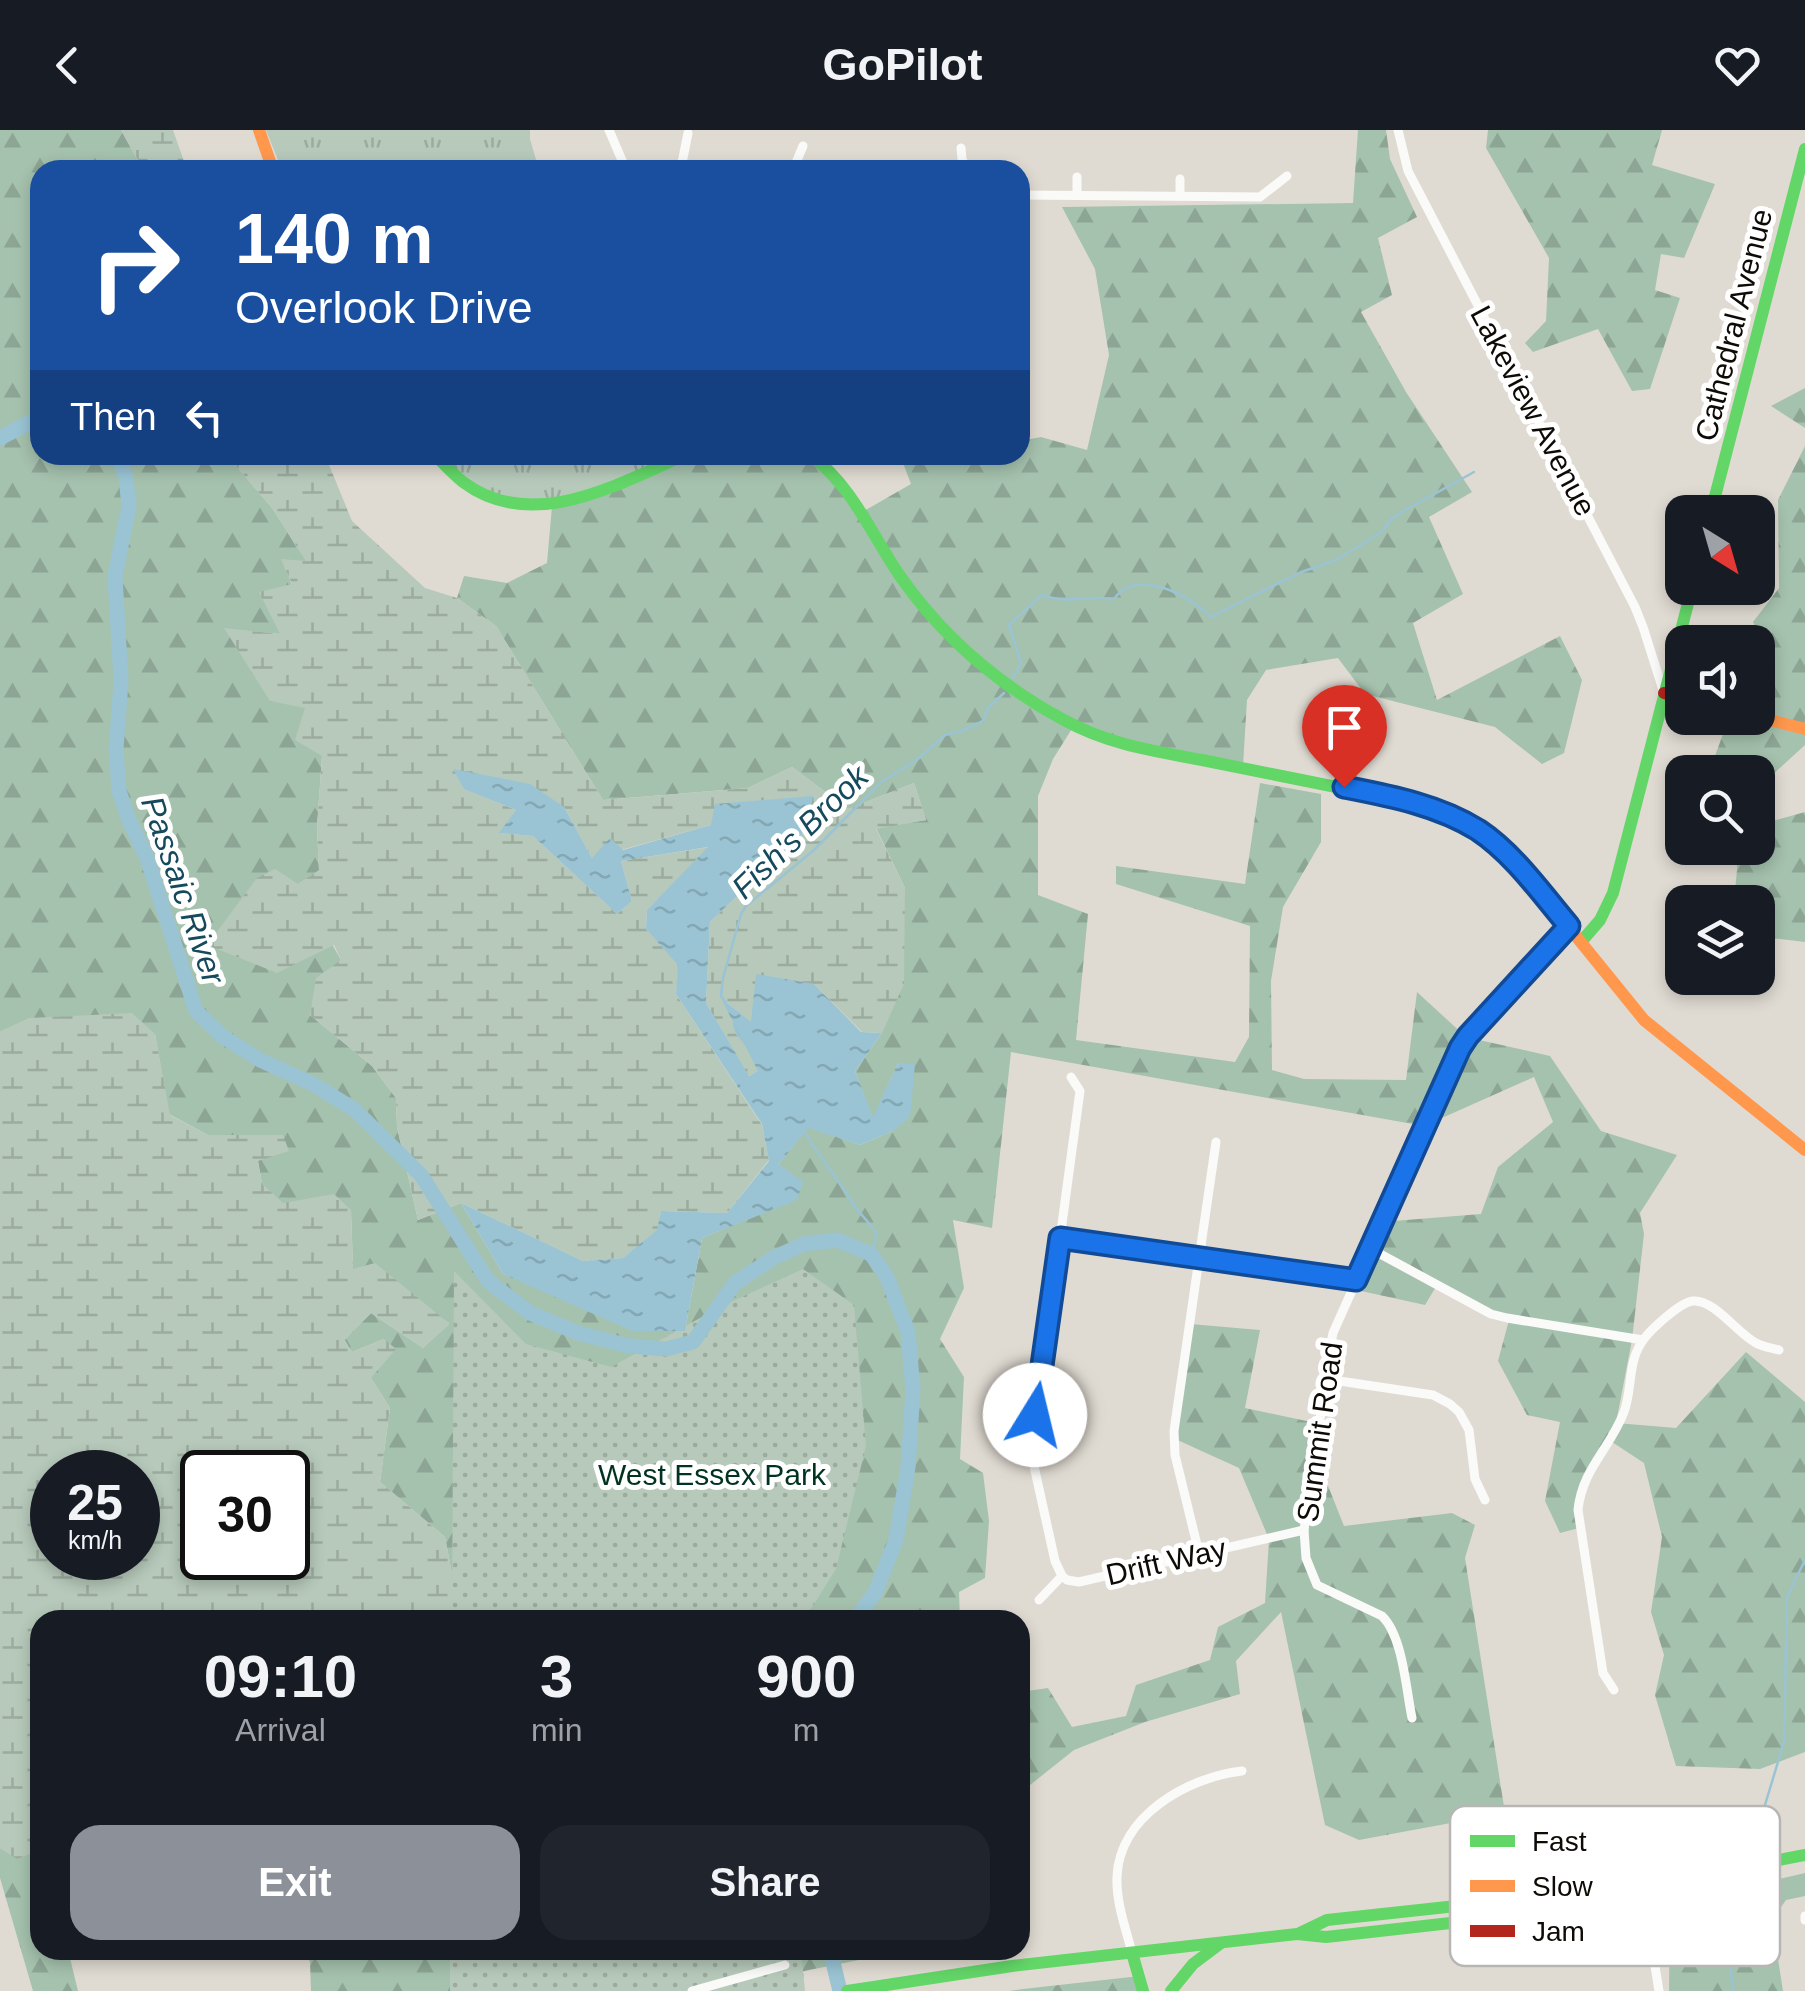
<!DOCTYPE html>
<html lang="en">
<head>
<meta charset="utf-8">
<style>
  body { margin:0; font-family:Helvetica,sans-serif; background:#20242c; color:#f1f3f6; height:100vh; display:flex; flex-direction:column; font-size:38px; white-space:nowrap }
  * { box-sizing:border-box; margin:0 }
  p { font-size:32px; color:#9ea1a6 }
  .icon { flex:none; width:55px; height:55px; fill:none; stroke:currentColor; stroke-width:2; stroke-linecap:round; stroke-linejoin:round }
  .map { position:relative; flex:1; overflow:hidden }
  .sheet { position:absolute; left:30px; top:1480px; width:1000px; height:350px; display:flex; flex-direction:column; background:#171b24; border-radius:30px; box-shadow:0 5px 15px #0003 }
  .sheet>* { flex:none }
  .hud { position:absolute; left:30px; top:30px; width:1000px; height:305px; border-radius:30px; box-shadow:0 5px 15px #0003; background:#1a4fa0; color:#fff; overflow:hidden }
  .needle { width:65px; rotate:143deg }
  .fabs { position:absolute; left:1665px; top:365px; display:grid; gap:20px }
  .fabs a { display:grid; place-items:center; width:110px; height:110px; border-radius:20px; background:#171b24; box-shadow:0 5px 15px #0003; font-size:50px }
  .speed { position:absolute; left:30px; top:1320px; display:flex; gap:20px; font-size:50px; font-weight:700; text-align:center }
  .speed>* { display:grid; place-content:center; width:130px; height:130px; border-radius:50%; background:#171b24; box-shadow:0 5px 15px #0003; line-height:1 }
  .speed small { font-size:25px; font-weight:400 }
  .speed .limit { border:5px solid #111; border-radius:15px; background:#fff; color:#111 }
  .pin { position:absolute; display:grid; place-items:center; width:85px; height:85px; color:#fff; margin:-102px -42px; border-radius:50% 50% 50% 0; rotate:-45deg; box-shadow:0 0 10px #0007 }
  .pin .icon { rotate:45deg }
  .me { position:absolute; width:110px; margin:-55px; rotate:9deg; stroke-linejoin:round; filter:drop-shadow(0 0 8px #0008) }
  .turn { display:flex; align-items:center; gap:35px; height:210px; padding:0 40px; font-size:45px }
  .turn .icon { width:130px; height:130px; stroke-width:2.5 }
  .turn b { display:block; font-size:70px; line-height:85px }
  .then { display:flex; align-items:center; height:95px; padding:0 40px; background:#0003; gap:20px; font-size:38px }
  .eta { display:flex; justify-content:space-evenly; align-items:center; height:170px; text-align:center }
  .eta b { font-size:60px; font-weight:700; line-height:70px }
  .primary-button { display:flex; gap:20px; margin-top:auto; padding:20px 40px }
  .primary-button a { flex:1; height:115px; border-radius:30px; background:#8c9099; color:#fff; font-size:40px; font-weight:700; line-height:115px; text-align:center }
  .primary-button a+a { background:#20242c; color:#f1f3f6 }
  header { display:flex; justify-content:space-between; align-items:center; height:130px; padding:0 40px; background:#171b24; font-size:45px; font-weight:700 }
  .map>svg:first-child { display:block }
  .grass { fill:url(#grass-tufts) }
  .forest { fill:url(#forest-firs) }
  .wetland { fill:url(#wetland-marsh); fill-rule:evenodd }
  .park { fill:url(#park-dots) }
  .water { fill:url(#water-ripples) }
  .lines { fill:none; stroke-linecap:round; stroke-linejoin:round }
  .stream { stroke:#9ac4d3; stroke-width:2.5 }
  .river { stroke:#9ac4d3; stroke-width:15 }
  .street { stroke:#fafaf8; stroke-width:9 }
  .fast { stroke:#63d668; stroke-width:12 }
  .slow { stroke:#ff974d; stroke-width:12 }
  .jam { stroke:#b3261e; stroke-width:12 }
  .route-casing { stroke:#114b97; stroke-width:25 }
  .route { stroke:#1a73e8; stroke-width:18 }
  .labels { text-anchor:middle; stroke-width:10; stroke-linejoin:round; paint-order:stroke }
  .street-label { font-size:30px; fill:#0e0b06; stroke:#fff }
  .park-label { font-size:30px; fill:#013320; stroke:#fff }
  .water-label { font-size:32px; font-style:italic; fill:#15495c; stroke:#fff }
  .key { fill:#fff; stroke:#b7b6b4; stroke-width:2.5 }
  .key-label { font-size:28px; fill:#0e0b06 }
</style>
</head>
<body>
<header><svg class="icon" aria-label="back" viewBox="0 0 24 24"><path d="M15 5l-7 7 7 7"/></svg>GoPilot<svg class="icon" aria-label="heart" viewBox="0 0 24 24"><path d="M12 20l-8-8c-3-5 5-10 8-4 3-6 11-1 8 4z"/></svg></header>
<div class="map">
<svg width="1805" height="1861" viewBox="0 0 1805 1861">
  <defs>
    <pattern id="grass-tufts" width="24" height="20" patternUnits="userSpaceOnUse" patternTransform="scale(2.5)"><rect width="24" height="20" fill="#b6c9ba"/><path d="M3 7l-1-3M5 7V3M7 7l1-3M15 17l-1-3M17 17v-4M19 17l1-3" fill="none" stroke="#9bab9e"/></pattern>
    <pattern id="forest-firs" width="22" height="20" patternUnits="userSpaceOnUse" patternTransform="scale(2.5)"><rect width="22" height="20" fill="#a5c2ae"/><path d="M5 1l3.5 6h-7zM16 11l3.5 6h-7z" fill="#8da594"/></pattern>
    <pattern id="wetland-marsh" width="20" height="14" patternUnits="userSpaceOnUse" patternTransform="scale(2.5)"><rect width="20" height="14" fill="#b6c9ba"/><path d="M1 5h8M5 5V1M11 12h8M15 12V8" fill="none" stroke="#9bab9e"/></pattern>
    <pattern id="park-dots" width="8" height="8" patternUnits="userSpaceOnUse" patternTransform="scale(2.5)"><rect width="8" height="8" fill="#b6c9ba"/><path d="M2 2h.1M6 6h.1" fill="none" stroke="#9bab9e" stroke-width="1.8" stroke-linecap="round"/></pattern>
    <pattern id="water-ripples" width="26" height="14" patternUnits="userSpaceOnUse" patternTransform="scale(2.5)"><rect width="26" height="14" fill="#9ac4d3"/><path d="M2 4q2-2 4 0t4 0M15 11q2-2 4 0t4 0" fill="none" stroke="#84a7b4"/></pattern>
  </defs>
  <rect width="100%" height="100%" fill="#e0dbd2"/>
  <!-- grass -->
  <g class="grass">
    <path d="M266,0h264v9l9,31h-257z"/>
    <path d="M434,325h233v6l-115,45 -72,-13z"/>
  </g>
  <!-- forest -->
  <g class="forest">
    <path d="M0,0h121l20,36 6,4h-52l-8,-10 -7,10h-40v285h187l45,53 35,54 -25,-2 10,25 -11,49 -56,-5 81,78 16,49 -5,71 2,44 -21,13 43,76 -31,55 62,51 24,32 1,29 21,93 43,-17 42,71 182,57 17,-93 95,-39 -18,-35 29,-37 52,18 33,-14 5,-68 -25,56 -18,-48 27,-38 23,-145 -29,-60 50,-8 -12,-37 -66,26 -56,-42 -44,21 -145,12 -107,-174 -39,-28 7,-22 43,7 40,-20 5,-57 137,-51h116l18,9 34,51 54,-31 -11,-29h120v-14l21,-4 46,13 22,-95 -14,-86 -33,-62 291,-4 5,-73h28l4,29 27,58 -39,21 14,57 -31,17 45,80 66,100 -43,25 34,77 -50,29 24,77 123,-64 22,44 -18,73 -22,11 -47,-37 -130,-33 -27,-36 -72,12 -19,30 -4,66 -170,-39 -20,32 -15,37v99l50,19 -12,126 159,22 14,-25 1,-111 -134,-42v-18l129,18 15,-101 61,11v48l-38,65 -12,74 1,89 32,9 102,1 11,-88 49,45 84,19 51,75 76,24 -37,58 4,21 -12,106 -16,83 60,5 70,-76 59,50v350l-45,17 -84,-3 -21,-71 9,-40 -13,-43 11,-75 -18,-74 -35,-23 -29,50 -1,38 -19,5 -15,-32 15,-79 -33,-7 -29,-54 11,-41 -72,-35 -12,20 -73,-16 29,-67 100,-8 17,-47 55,-45 -19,-45 -110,49 -413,-74 -19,176 -39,-8 11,68 -24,51 24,38 -4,82 23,14 6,48 -4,57 -26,14 1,28h-236l-268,-24 -11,-59 -65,-55 10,-74 -19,-30 13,-39 -32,13 -8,-12 27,-27 52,35 26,-25 -96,-54 -2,-59 -68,-6 -21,-20 -4,-23 25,-26h-75l-39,-21 -14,-80 -125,-16 -30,14z"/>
    <path d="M1488,0h174l-10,35 63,19 -31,74 -23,-4 -6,36 25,8 -30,91 -18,2 -34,-62 -65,23 -8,-9 21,-22 3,-63 -63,-110z"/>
    <path d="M1805,258v40l-34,-22z"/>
    <path d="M1805,316v299l-47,43v-16h-49l20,-54h29v-48l10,-13 -15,-35 26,-34 -1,-88z"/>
    <path d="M1758,675l7,18 40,-11v130l-34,-4 -13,-9v-27h-24l5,-54h19z"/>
    <path d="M1190,1194l70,6 -15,78 71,15 -3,25 31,78 108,-13 23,12 -10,33 40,255 -146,27 -34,-15 -44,-213 -45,49 4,33 -95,28 -71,28 -54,43v-101l28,-4 24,39 54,-11 10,-31 74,-25 8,-33 47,-24 4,-64 -30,-71 -66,-30z"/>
    <path d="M0,1718l17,10 23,-8v100h28l10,41h-45l-33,-113z"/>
    <path d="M1805,1743v23l-19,4 -14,20 11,71h-114l1,-87z"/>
    <path d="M304,1820h605l-100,20 -86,21h-412l-1,-29z"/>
    <path d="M1140,1846l4,15h-135l14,-2z"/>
  </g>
  <!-- wetland -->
  <g class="wetland">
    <path d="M121,0h52l14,40c-50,0 -42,3 -66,-40z"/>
    <path d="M227,325h98l27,66 73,67 32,10 39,28 107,174 145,-12 44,-21 56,42 66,-26 12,37 -50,9 29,59 -1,96 -22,49 -20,-1 -48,-48 -63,39 -27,-23 35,71 -11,5 -42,-73 4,-81 97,-93 -96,-4 -119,33 -28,-51 -99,-18 51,21 -16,23 33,3 84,78 15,-13 -11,-40 89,-14 -63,63 -1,19 33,36 -3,29 86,131 7,35 -42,53 -66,-2 -3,19 -35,28 -40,3 -122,-58 -43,17 -21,-93 -1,-29 -24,-32 -62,-51 6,-37 25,-18 -7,-15 -57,28 -70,-28 50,-67 18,-9 23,15 21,-14 -2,-43 5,-71 -27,-16 10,-32 -35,-7 -46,-73 56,6 -21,-42 33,-8 -11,-25 25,2 -34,-53z"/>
    <path d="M132,883l23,21 15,81 38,20h75l6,16 -31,10 4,23 21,19 51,-9 17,16 2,59 22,-6 75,61 -27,24 -52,-35 -26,27 7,12 32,-13 12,10 -25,29 19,30 -10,74 65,55 11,57 60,26h-476v230l-23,9 -17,-11v-816l30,-14zM52,1342h86v86h-86zM202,1342h86v86h-86z"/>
  </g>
  <!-- park -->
  <g class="park">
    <path d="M803,1139l51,36 12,141 -30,123 -32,51h-352l2,-349 72,73 85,23 109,-60z"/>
    <path d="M450,1820h351l4,41h-355z"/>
  </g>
  <!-- water -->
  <path class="water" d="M453,639l77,15 34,23 28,51 18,-20 13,12 88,-25 4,-21 98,-8 -6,33 -97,93 -4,81 43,73 9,-5 -37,-73 30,24 5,-48 58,10 47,48 21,1 -27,38 18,46 25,-54 17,1 -5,53 -17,14 -33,14 -52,-17 -29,36 24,18 -6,18 -95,38 -17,93h-53l-129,-57 -42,-71 122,58 40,-3 34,-28 4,-19 66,2 42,-52 -7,-37 -86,-130 2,-29 -32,-36 1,-19 61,-63 -87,14 11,40 -15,13 -84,-78 -34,-3 17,-23 -52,-21z"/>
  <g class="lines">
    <!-- stream -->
    <g class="stream">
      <path d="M1013,548l8,-15 -12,-38 33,-30c23,9 47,1 72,4 23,-32 75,-4 97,18l90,-45 33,-11 48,-29 8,-12 12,-8 72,-40"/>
      <path d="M726,873l-5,-7 2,-18 18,-64 5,-8 68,-56 67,-68 37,-23 27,-24 17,-4 21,-10 5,-13 16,-15"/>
      <path d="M734,894l3,10 8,9"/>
      <path d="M805,1003c14,24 33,45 47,69 7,12 19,21 25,33l-6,19"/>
      <path d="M1752,1718l32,-106 3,-145 18,-37"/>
      <path d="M1733,1861l-5,-47 17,-59"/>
    </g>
    <!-- river -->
    <g class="river">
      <path d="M0,308l40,-21"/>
      <path d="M118,325l8,23 3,28 -14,70 6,106 -5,67 3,42 10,29 18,38 49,153 26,25 38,24 53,24 42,26 66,65 67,106 42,32 48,20 51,13 37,3 27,-7 42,-59 40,-26 29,-13 33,-4 34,14 16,23 21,55 5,58 -5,77 -12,73 -21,53 -20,27"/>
      <path d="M830,1820l10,41"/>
    </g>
    <!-- street -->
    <g class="street">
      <path d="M609,0l15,35"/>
      <path d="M1398,0l10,41 227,436 8,20 20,63"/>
      <path d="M961,18l1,11 5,11"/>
      <path d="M681,38l7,-35"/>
      <path d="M580,40c37,-6 75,-7 112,0"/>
      <path d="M793,40l10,-24"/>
      <path d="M1077,47v18"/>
      <path d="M1180,49v17"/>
      <path d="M1020,65l240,2 27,-21"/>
      <path d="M1020,206v3"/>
      <path d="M1060,1108l296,42"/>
      <path d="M1371,1119l120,65 16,4 136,22"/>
      <path d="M1326,1249l107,16 17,9 9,8 10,18 6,49 10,21"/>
      <path d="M1199,1423l-24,-98 -1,-24 42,-289"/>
      <path d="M1062,1446l-7,-15 -23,-104v-12l48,-354 -9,-14"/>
      <path d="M1062,1446l5,4 12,2 225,-52"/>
      <path d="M1039,1470l23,-24"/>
      <path d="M1614,1560l-11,-17 -25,-163c4,-41 32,-61 46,-98 8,-21 4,-47 16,-67 6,-12 40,-43 53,-44 21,-2 45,33 63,42 7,4 16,5 23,7"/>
      <path d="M1412,1588c-6,-28 -9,-82 -30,-102l-65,-31 -11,-27 -2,-28 27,-187 2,-10 127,-285 8,-12 101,-110"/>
      <path d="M1642,1756l17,105"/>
      <path d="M1805,1786v4"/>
      <path d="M1132,1823c-6,-24 -16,-50 -15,-76 2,-61 71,-100 125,-106"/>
      <path d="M692,1861l93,-26"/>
    </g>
    <!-- fast -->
    <g class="fast">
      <path d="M435,325c9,9 18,19 28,27 69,52 155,2 222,-27"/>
      <path d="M810,325c41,29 62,80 90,121 42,60 99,109 164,144 43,24 90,31 138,40 50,10 99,20 149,30 45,9 90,18 129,43"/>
      <path d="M1711,382l94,-363"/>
      <path d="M1581,812l19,-22 13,-27 79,-305"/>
      <path d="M1300,1803l27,-13 157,-17 20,5 60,-8 241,-45"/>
      <path d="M1132,1823l11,38"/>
      <path d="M1653,1824c5,-28 7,-55 32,-73"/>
      <path d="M847,1861l165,-25 285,-32 29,3 160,-18 18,-11"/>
      <path d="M1171,1861l22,-27 28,-21"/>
    </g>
    <!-- slow -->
    <g class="slow">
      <path d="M259,0l14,40"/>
      <path d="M1758,587l47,12"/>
      <path d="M1480,703l15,10 46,50 103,127 161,130"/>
    </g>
    <!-- jam -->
    <path class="jam" d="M1664,563l18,5"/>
  </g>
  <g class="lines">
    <!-- route casing -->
    <g class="route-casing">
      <path id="route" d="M1035,1285l25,-177 296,42 104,-232 8,-12 101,-110c-28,-33 -55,-72 -91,-96 -40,-25 -88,-34 -134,-43"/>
    </g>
    <!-- route -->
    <use href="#route" class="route"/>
  </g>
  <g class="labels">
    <!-- street labels -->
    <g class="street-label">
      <text transform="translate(1734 195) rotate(-76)" y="10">Cathedral Avenue</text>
      <text transform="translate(1533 281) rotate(62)" y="10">Lakeview Avenue</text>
      <text transform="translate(1320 1302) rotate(-82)" y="10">Summit Road</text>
      <text transform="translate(1166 1432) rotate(-13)" y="10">Drift Way</text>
    </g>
    <!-- park labels -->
    <g class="park-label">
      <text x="712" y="1355">West Essex Park</text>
    </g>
    <!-- water labels -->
    <g class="water-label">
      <text transform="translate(800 702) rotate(-44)" y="11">Fish's Brook</text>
      <text transform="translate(183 760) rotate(71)" y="11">Passaic River</text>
    </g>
  </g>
  <!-- legend -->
  <rect x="1450" y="1676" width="330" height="160" rx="15" class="key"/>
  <rect x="1470" y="1705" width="45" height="12" fill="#63d668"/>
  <rect x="1470" y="1750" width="45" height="12" fill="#ff974d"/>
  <rect x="1470" y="1795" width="45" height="12" fill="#b3261e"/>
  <g class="key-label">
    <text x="1532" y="1721">Fast</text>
    <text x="1532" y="1766">Slow</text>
    <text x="1532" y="1811">Jam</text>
  </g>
</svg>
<div class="fabs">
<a><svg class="needle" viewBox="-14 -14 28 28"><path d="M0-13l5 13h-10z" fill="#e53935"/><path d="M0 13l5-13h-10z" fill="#9ea1a6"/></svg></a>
<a><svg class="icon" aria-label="sound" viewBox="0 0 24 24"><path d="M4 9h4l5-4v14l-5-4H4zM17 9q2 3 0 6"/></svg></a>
<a><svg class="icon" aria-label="search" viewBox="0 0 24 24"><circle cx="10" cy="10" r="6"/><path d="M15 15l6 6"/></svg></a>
<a><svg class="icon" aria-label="layers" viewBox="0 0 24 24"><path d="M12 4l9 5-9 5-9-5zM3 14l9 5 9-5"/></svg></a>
</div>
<div class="speed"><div>25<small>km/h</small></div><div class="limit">30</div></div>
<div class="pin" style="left:1344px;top:657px;background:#d93025"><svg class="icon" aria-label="arrive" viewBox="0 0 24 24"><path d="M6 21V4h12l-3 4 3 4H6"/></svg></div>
<svg class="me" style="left:1035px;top:1285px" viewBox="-20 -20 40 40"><circle r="19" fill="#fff"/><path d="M0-13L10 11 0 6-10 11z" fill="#1a73e8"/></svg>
<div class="hud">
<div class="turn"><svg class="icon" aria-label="right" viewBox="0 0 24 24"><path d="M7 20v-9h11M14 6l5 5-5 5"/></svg><div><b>140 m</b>Overlook Drive</div></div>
<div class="then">Then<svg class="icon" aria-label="left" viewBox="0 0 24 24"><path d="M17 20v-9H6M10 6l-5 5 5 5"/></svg></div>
</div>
<section class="sheet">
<div class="eta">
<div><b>09:10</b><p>Arrival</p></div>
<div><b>3</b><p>min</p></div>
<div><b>900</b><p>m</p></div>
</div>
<div class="primary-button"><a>Exit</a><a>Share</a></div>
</section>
</div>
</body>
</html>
